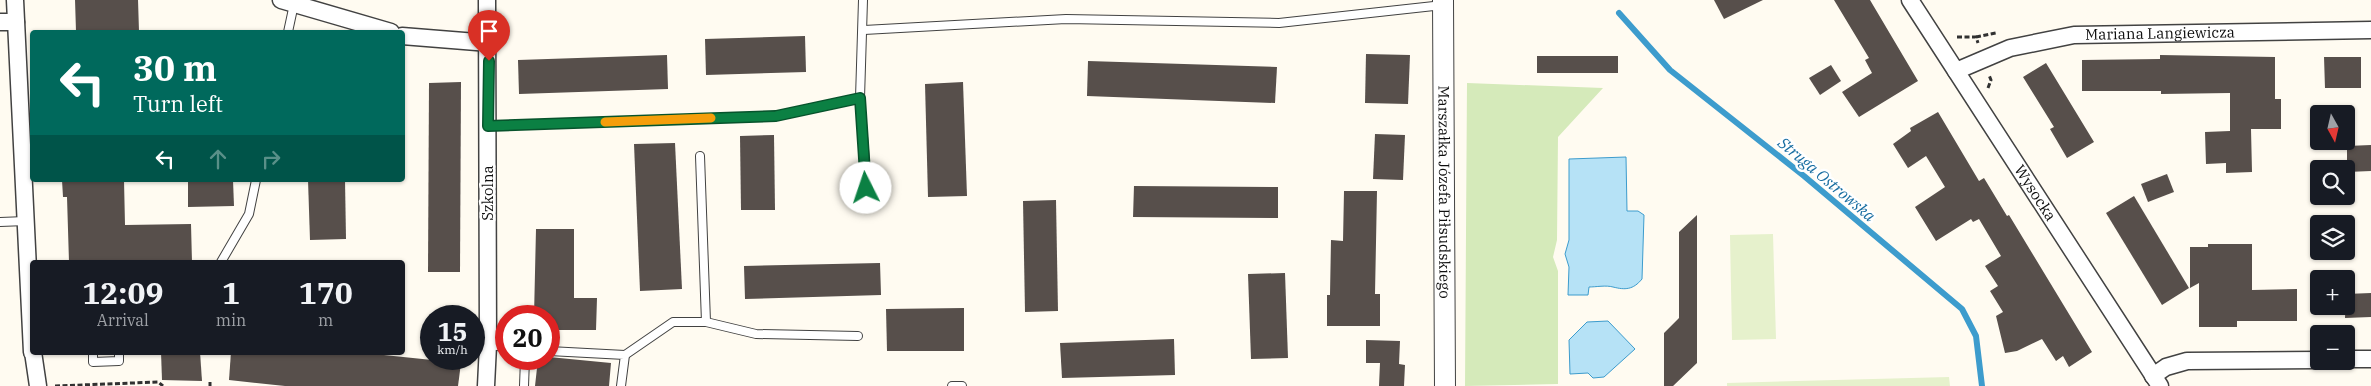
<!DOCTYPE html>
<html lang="en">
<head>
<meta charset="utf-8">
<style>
  body { margin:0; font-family:"IBM Plex Serif",serif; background:#20242c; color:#f1f3f6; height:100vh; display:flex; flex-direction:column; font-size:19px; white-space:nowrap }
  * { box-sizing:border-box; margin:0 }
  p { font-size:16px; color:#9ea1a6 }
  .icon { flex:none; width:28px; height:28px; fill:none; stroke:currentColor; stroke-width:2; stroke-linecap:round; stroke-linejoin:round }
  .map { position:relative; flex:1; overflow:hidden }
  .panel { position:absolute; left:30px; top:260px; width:375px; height:95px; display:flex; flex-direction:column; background:#171b24; border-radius:5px; box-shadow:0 1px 4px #0004 }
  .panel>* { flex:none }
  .hud { position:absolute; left:30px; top:30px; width:375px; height:152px; border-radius:5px; box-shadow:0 1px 4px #0004; background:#00695c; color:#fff; overflow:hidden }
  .needle { width:32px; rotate:172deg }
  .buttons { position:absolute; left:2310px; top:105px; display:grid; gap:10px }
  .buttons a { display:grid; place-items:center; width:45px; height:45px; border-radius:5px; background:#171b24; box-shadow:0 1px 4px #0004; font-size:25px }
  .speed { position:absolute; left:420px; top:305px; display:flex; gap:10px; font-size:25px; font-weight:700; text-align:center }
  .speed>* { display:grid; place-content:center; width:65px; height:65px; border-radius:50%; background:#171b24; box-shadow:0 1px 4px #0004; line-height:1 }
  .speed small { font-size:12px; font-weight:400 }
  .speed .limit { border:8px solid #d22; background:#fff; color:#111 }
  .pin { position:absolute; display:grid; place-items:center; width:42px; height:42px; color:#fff; margin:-51px -21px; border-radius:50% 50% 50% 0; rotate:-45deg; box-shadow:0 0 5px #0007 }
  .pin .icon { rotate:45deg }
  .me { position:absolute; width:55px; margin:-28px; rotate:356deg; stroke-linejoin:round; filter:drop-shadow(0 0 4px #0008) }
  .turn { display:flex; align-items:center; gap:18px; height:105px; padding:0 20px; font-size:22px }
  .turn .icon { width:65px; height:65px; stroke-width:2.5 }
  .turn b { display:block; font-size:35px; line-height:42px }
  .lanes { display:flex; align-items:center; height:48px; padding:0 20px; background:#0003; justify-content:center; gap:25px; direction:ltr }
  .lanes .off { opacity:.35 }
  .eta { display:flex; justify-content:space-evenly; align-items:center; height:85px; text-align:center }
  .eta b { font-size:30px; font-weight:800; line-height:35px }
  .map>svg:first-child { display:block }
  .green { fill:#d5eaba }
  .pitch { fill:#e6f1cc }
  .water { fill:#b6e2f6; stroke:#3d9ccd }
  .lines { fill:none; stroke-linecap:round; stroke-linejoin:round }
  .stream { stroke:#3d9ccd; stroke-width:6 }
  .building { fill:#574f4b }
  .service-casing { stroke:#424242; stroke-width:10 }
  .minor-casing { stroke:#424242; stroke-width:19 }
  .tertiary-casing { stroke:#424242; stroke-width:22 }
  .path { stroke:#313131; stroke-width:3; stroke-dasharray:5 2.5; stroke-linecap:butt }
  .service { stroke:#fff; stroke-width:8 }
  .minor { stroke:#fff; stroke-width:16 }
  .tertiary { stroke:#fff; stroke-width:20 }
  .route-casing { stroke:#07532c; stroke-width:12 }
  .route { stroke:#0b8043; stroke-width:9 }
  .slow { stroke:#f59e0b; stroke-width:9 }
  .labels { text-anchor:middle; stroke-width:5; stroke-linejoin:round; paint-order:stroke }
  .street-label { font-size:15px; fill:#0f0f0f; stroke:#fff }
  .water-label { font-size:16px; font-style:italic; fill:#186da1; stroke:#fff }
</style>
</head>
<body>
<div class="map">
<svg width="2371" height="386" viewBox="0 0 2371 386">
  <rect width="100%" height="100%" fill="#fffbf1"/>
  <!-- green -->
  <path class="green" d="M1467,83l136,5 -45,49 -1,103 -4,17 5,14v113l-93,2z"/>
  <!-- pitch -->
  <g class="pitch">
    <path d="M1773,234l3,105 -44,1 -2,-105z"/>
    <path d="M1949,377l1,9h-223v-3z"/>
  </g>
  <!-- water -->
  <g class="water">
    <path d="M1626,157l1,54h11l6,4 -2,64c-9,11 -17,11 -29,8 -7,-2 -17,0 -24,0l-1,8h-20l1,-28 -4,-13 4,-14v-81z"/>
    <path d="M1608,321l27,28 -31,28 -11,1 -5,-5 -18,1 -1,-34 18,-18z"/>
  </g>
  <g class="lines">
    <!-- stream -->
    <path class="stream" d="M1619,13l51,57 134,106 158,133 14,27 6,50"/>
  </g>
  <!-- building -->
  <g class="building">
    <path d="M75,0h63l1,32h-63z"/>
    <path d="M1714,0h49l-39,19z"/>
    <path d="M1834,0h36l48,81 -59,36 -17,-25 30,-19 -7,-13 4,-2z"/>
    <path d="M805,36l1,36 -100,3 -1,-36z"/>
    <path d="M1366,54l44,1 -2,49 -43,-1z"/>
    <path d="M667,55l1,34 -149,5 -1,-34z"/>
    <path d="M2160,55l115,2v42h6v30h-30l1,43 -26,1v-10l-20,1 -1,-32 25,-1v-38l-69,1v-3h-79v-31l78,-1z"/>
    <rect x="1537" y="56" width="81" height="17"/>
    <path d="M2324,57h37v31h-36z"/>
    <path d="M1088,61l189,6 -2,36 -188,-7z"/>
    <path d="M2046,63l48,79 -27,16 -17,-29 4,-2 -31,-50z"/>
    <path d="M1831,65l10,16 -21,14 -11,-17z"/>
    <path d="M461,82l-1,190h-32l1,-189z"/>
    <path d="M963,82l4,114 -39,1 -3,-113z"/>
    <path d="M1938,112l41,69 5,-3 23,38 2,-1 83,137 -23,15 -6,-11 -7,5 -14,-22 -25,12 -12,2 -9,-37 7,-4 -13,-21 8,-5 -13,-20 16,-10 -22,-37 -6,3 -2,-3 -35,22 -21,-34 30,-20 -19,-31 -18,12 -15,-24 18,-13 -1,-3z"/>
    <path d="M1375,134l30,1 -2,45 -30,-1z"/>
    <path d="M774,135l1,75h-34l-1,-74z"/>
    <path d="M675,143l7,146 -42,2 -6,-147z"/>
    <path d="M2371,145v26l-24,1v-26z"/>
    <path d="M2167,174l7,18 -26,10 -7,-18z"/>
    <path d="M62,180h62l1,45 66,-1 1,38h-123l-2,-65h-4z"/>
    <path d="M188,180h45l1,26 -46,1z"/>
    <path d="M308,180h37l1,59 -36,1z"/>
    <path d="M1134,186l144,1v31l-145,-1z"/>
    <path d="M1344,191h33l-2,103h5v32h-53v-31h3l1,-55 12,1z"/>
    <path d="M2134,196l55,92 -27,17 -56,-92z"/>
    <path d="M1056,200l2,111 -33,1 -2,-111z"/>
    <path d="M1697,215v148l-24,23h-9v-53l15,-15v-86z"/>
    <path d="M536,229h38v69h23l-1,32h-47v-14h-15z"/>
    <path d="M2208,244h44v46l45,-1v32h-60v6h-38v-44l-9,5v-41h18z"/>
    <path d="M880,263l1,32 -136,4 -1,-33z"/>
    <path d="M1285,273l3,85 -37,1 -3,-85z"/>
    <path d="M2371,293v24l-26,1 1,-24z"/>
    <path d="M964,308v43h-77l-1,-42z"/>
    <path d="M1174,339l1,36 -113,3 -2,-35z"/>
    <path d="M1366,340l34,1 -1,23 6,1 -1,21h-25l1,-23h-14z"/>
    <path d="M161,352h39l2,29 -40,-1z"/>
    <path d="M231,352h124l106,11 -3,23h-173l-56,-6z"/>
    <path d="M549,357l62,6 -2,23h-74l3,-27h11z"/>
  </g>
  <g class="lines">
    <!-- service casing -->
    <g class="service-casing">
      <g id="service">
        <path d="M864,30l202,-11 213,4 164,-18"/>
        <path d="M288,32l6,-28"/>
        <path d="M860,98l7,90"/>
        <path d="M489,126l287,-10 84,-18 3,-98"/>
        <path d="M700,156l6,166"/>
        <path d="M0,222l26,-1"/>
        <path d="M221,262l28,-48 7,-34"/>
        <path d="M488,345l18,2"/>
        <path d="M549,351l76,4 -4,31"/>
        <path d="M93,352v10l26,-1v-9"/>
        <path d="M625,355l48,-33h33l50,12 102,2"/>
        <path d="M524,386l1,-27"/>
        <path d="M952,386h10"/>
      </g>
    </g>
    <!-- minor casing -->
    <g class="minor-casing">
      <g id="minor">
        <path d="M15,0l17,352"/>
        <path d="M281,0l110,32"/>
        <path id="s1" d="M1910,0l250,386"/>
        <path d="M0,22h16"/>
        <path d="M402,36l87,7"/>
        <path id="s2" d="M1956,71l54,-23 64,-13 297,-5"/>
        <path d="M33,352l5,34"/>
        <path d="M2346,359h25"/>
        <path d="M2153,376l13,-9 21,-6 132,-1"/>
        <path d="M486,386l2,-41 -1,-345"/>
      </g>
    </g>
    <!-- tertiary casing -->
    <g class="tertiary-casing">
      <g id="tertiary">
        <path id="s3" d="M1443,0l2,386"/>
      </g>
    </g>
    <!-- path -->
    <g class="path">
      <path d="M1957,37h19l2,6"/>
      <path d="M1976,37l20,-4"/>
      <path d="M1988,88l3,-8 -2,-5"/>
      <path d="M55,386l103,-4 5,4"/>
      <path d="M210,386v-4"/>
    </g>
    <!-- service -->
    <use href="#service" class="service"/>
    <!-- minor -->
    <use href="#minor" class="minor"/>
    <!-- tertiary -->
    <use href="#tertiary" class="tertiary"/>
  </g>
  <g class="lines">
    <!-- route casing -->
    <g class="route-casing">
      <path id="route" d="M489,61l-1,65 288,-10 84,-18 6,90"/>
    </g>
    <!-- route -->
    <use href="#route" class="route"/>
    <!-- slow -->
    <path class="slow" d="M605,122l106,-4"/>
  </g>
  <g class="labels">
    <!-- street labels -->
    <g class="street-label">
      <text dy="5" stroke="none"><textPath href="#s2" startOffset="210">Mariana Langiewicza</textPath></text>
      <text transform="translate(488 193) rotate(-90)" y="5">Szkolna</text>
      <text dy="5" stroke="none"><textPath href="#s3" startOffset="192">Marszałka Józefa Piłsudskiego</textPath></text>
      <text dy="5" stroke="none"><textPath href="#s1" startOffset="230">Wysocka</textPath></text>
    </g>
    <!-- water labels -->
    <g class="water-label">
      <text transform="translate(1827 179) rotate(40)" y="6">Struga Ostrowska</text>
    </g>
  </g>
</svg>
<div class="buttons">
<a><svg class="needle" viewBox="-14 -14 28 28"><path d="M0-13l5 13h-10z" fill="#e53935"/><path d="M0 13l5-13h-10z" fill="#9ea1a6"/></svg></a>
<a><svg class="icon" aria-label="search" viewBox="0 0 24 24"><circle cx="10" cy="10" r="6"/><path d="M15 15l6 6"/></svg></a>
<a><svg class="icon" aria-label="layers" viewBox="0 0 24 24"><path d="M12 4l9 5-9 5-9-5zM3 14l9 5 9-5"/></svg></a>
<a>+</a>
<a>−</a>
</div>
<div class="speed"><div>15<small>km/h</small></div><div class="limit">20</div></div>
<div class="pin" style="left:489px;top:61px;background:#d93025"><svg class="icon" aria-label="arrive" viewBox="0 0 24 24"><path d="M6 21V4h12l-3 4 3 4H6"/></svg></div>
<svg class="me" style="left:866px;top:188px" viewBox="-20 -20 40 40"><circle r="19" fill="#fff"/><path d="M0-13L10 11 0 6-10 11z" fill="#0b8043"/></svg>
<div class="hud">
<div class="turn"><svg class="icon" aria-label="left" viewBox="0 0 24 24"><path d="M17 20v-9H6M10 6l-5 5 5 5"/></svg><div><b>30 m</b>Turn left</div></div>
<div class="lanes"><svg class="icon" aria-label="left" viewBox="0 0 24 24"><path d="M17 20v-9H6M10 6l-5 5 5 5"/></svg><svg class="icon off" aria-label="ahead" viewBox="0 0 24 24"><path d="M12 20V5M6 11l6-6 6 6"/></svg><svg class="icon off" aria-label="right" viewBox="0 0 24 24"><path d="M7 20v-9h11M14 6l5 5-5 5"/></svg></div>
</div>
<section class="panel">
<div class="eta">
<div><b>12:09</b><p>Arrival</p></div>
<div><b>1</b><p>min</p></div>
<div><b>170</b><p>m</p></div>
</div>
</section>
</div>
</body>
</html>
